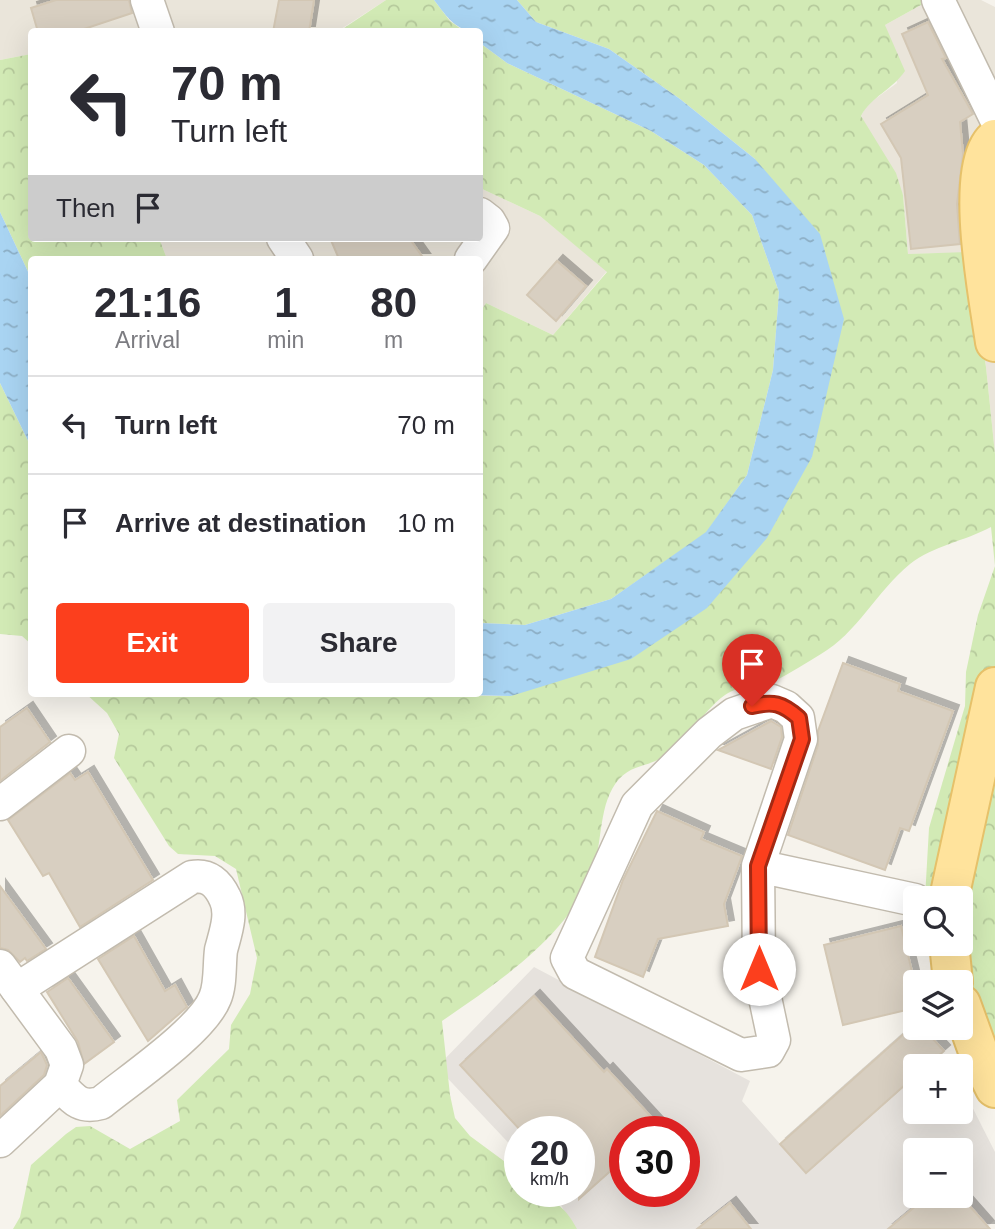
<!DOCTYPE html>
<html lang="en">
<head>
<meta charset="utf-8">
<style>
  body { margin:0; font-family:Arial,sans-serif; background:#f2f2f3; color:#2b2b33; height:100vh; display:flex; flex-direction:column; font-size:26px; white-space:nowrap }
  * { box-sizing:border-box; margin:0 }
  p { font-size:23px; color:#7c7c81 }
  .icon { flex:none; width:38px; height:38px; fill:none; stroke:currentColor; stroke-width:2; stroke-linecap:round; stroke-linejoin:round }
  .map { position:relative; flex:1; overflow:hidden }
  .details { position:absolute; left:28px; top:256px; width:455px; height:441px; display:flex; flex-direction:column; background:#fff; border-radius:7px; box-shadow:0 7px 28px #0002 }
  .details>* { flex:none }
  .top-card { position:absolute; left:28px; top:28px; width:455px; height:214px; border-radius:7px; box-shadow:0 7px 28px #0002; background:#fff; color:#2b2b33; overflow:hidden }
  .fabs { position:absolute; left:903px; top:886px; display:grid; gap:14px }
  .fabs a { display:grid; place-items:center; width:70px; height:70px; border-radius:7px; background:#fff; box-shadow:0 7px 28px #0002; font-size:35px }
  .speed { position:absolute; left:504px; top:1116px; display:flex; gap:14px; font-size:35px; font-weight:700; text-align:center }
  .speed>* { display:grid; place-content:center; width:91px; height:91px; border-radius:50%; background:#fff; box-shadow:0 7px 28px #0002; line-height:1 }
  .speed small { font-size:18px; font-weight:400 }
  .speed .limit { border:10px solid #d22; background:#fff; color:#111 }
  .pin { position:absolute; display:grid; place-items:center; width:60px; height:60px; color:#fff; margin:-72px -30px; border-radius:50% 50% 50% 0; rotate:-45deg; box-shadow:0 0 7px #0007 }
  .pin .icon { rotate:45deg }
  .me { position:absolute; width:77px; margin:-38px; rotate:0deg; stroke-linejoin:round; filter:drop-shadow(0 0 5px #0008) }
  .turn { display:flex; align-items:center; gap:24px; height:147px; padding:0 28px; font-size:32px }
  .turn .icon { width:91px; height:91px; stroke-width:2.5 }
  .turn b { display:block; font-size:49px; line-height:60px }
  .then { display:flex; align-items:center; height:66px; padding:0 28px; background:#0003; gap:14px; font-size:26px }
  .eta { display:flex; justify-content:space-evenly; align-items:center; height:119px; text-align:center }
  .eta b { font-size:42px; font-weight:600; line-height:49px }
  .button { display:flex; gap:14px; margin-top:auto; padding:14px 28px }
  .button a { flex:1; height:80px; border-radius:7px; background:#fc3f1d; color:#fff; font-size:28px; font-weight:600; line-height:80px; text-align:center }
  .button a+a { background:#f2f2f3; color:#2b2b33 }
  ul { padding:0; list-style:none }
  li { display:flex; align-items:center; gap:21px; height:98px; padding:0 28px; border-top:2px solid #e1e1e2 }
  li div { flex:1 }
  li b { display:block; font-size:26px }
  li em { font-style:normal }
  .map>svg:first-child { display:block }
  .residential { fill:#eae5da }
  .industrial { fill:#e6e2dd; fill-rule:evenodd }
  .forest { fill:url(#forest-crowns) }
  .water { fill:url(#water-ripples) }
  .building { fill:#d8cfc1; stroke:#d3c7b4; stroke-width:2; filter:url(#shadow) }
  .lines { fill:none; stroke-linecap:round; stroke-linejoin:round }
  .minor-casing { stroke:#c2bbae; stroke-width:35 }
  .major-casing { stroke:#e6c16a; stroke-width:42 }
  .minor { stroke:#fff; stroke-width:32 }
  .major { stroke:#ffe39c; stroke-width:38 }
  .route-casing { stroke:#a42913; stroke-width:18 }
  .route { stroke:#fc3f1d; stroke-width:12 }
</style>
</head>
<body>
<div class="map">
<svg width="995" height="1229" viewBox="0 0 995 1229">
  <defs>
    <pattern id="forest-crowns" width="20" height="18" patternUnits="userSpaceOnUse" patternTransform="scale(1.75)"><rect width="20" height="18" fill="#d2eab5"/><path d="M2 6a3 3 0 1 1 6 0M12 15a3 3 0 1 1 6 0" fill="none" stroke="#b6ca9c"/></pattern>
    <pattern id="water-ripples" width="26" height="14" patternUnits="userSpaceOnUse" patternTransform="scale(1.75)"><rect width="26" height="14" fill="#a9d4f2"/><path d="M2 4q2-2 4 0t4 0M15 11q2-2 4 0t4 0" fill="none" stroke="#8caec5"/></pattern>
    <filter id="shadow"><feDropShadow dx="6" dy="-6" stdDeviation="0" flood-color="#0004"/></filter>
  </defs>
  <rect width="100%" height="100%" fill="#f6f3ec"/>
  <!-- residential -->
  <g class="residential">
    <path d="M0,0h386l-48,31 -306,1 -1,22 -31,6z"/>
    <path d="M930,0h51l14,7v447l-9,-87 -18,-114 -60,1 -5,-59 -42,-79 6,-11 30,-22 -12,-58z"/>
    <path d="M480,188l60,28 67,55 -54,64 -67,-32 -6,9v-53h-313l-8,-21h321z"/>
  </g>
  <!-- industrial -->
  <path class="industrial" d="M534,967l216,114 -8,20 64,72 109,-97v35h46v-26l34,67v68l-10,9h-411l-20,-37h25v-60h-59v23l-83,-88zM625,1132h59v60h-59zM915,1150h46v45h-46z"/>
  <!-- forest -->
  <g class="forest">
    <path d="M386,0h48l16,21 14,10 -126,1z"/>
    <path d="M517,0h413l-45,25 20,46c-12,18 -34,26 -44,45l35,57 7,22 5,59 60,-2 18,115 9,87v640l-16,-20 -18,-131v-45h-36l4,-70 36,-122 1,-34 12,-57 17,-49 -4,-39c-26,14 -58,19 -81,37 -33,27 -53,69 -89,90 -15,9 -31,19 -46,27 -17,8 -30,1 -50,14 -24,17 -38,49 -64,63 -15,9 -29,7 -42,21 -21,24 -16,63 -26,91 -23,65 -96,113 -151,151l8,74 5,23 15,18 50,37v19c26,0 45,13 57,37h-564l7,-12 11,-52 35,-31 10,-7 14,-1 40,23 50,-28 -3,-21 52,-51 2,-24 19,-31 7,-36 -21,-89 -21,-13 -37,-2 -9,-8 -55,-88 5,-24 -12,-21 -22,-20 426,3 301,-239 -57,-298 -75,-60 -71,-50 -73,-27z"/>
    <path d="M480,43l27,20 144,68 53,34 48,50 27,77 -6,78 -26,105 -41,58 -95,66 -86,26 -45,-2v-222l3,-4 -3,-10v-75l6,-9 67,32 54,-63 -67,-56 -60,-28z"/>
    <path d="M31,54l1,184h127l8,21h-135l-1,19 -31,-66v-152z"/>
    <path d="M0,383l31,64v197l-9,-8 -22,-2z"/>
  </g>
  <!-- water -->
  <g class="water">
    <path d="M434,0h83l19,22 73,27 71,50 75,60 65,75 24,85 -32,138 -45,81 -60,70 -76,51 -120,37 -133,-3h102v-70l45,2 86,-26 95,-67 41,-57 26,-105 6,-78 -27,-77 -48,-50 -53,-34 -144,-68 -27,-20v-11c-24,0 -32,-14 -46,-32z"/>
    <path d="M0,212l31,66v169l-31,-64z"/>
  </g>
  <!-- building -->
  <g class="building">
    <path d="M56,0h73l3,13 -57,19h-37l-7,-24z"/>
    <path d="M279,0h35l-5,32h-36z"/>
    <path d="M928,22l18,36 -4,1 31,55 -13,8 3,32 -6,50 3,40 -49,5 -10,-91 -20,-34 47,-29 -26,-61z"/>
    <path d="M330,238h79l15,21h-85z"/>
    <path d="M557,261l29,25 -30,35 -29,-26z"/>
    <path d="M843,663l57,21 -2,7 55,20 -44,120 -9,-3 -15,42 -97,-35 30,-90v-14z"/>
    <path d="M27,708l23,34 -50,39v-54z"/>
    <path d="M771,721l10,6 1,10 -11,32 -53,-19z"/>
    <path d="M88,772l65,108 -73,47 -31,-54 -6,3 -35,-56 62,-47 5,7z"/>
    <path d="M657,811l47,21 -3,7 41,17 -18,48 4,22 -70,13 -15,38 -48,-20 28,-77z"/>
    <path d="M0,886l46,63 -19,12 -2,-3 -5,4 -12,-12 -8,-2z"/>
    <path d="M901,926l14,58v24l-72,17 -19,-80z"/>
    <path d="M134,936l31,55 10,-6 12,22 -39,34 -50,-82z"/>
    <path d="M68,978l46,64 -30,22 -6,-22 -31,-50z"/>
    <path d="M534,996l70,76 3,-3 58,63h-40v26l-46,41v-67h-57l-62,-67z"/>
    <path d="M915,1024v3h7l22,24 -17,15h-12v10l-109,97 -26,-29z"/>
    <path d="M41,1052l6,13 -3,10 -44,41v-30z"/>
    <path d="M929,1195h31l30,34h-102z"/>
    <path d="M730,1203l21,26h-54z"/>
  </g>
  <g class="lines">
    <!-- minor casing -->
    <g class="minor-casing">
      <g id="minor">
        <path d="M147,0l11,32"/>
        <path d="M938,0l57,117"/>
        <path d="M283,238l14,21"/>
        <path d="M471,259l22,-31 -4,-7 -9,-7"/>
        <path d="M0,804l69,-53"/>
        <path d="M758,866l43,-127 -3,-21 -12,-11 -14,-6 -38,13 -25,19 -72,72 -70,153 8,15 166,82 27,-4 6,-11 -15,-71 -1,-103 157,34"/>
        <path d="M0,966l61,83 6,16 -7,20 -60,56"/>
        <path d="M17,989l175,-112c16,-3 26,6 33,21 8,16 0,36 -4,52 -2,15 0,34 -6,48 -13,33 -86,82 -114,105 -21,6 -28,-4 -41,-18"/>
      </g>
    </g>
    <!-- major casing -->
    <g class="major-casing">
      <g id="major">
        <path d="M995,139c-32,29 -6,161 0,203"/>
        <path d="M949,898l46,-211"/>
        <path d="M949,943l4,39"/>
        <path d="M961,1004l21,58 13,26"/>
      </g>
    </g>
    <!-- minor -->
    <use href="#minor" class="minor"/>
    <!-- major -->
    <use href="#major" class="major"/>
  </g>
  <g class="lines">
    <!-- route casing -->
    <g class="route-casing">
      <path id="route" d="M752,706c21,-5 30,-3 47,12l3,21 -44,127 1,103"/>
    </g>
    <!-- route -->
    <use href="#route" class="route"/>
  </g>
</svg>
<div class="fabs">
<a><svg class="icon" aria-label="search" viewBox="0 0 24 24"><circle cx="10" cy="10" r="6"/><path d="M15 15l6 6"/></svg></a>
<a><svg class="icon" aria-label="layers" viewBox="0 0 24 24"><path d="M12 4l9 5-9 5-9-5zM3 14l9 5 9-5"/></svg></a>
<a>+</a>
<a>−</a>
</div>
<div class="speed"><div>20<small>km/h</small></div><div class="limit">30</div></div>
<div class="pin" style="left:752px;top:706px;background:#d93025"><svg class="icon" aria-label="arrive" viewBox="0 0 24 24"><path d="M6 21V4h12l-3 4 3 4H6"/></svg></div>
<svg class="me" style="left:759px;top:969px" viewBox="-20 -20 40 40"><circle r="19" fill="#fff"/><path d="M0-13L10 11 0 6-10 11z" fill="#fc3f1d"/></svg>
<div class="top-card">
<div class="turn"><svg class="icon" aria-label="left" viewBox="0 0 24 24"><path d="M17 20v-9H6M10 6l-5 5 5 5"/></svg><div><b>70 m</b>Turn left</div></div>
<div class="then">Then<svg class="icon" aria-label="arrive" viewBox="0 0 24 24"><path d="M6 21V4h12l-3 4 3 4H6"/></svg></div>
</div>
<section class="details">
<div class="eta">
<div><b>21:16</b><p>Arrival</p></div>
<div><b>1</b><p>min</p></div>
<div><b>80</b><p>m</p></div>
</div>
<ul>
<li><svg class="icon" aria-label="left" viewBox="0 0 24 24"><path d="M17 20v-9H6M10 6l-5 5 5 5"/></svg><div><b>Turn left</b></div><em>70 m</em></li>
<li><svg class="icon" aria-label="arrive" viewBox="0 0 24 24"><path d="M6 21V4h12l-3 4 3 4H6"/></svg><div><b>Arrive at destination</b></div><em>10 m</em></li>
</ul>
<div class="button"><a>Exit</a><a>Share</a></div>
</section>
</div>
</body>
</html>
